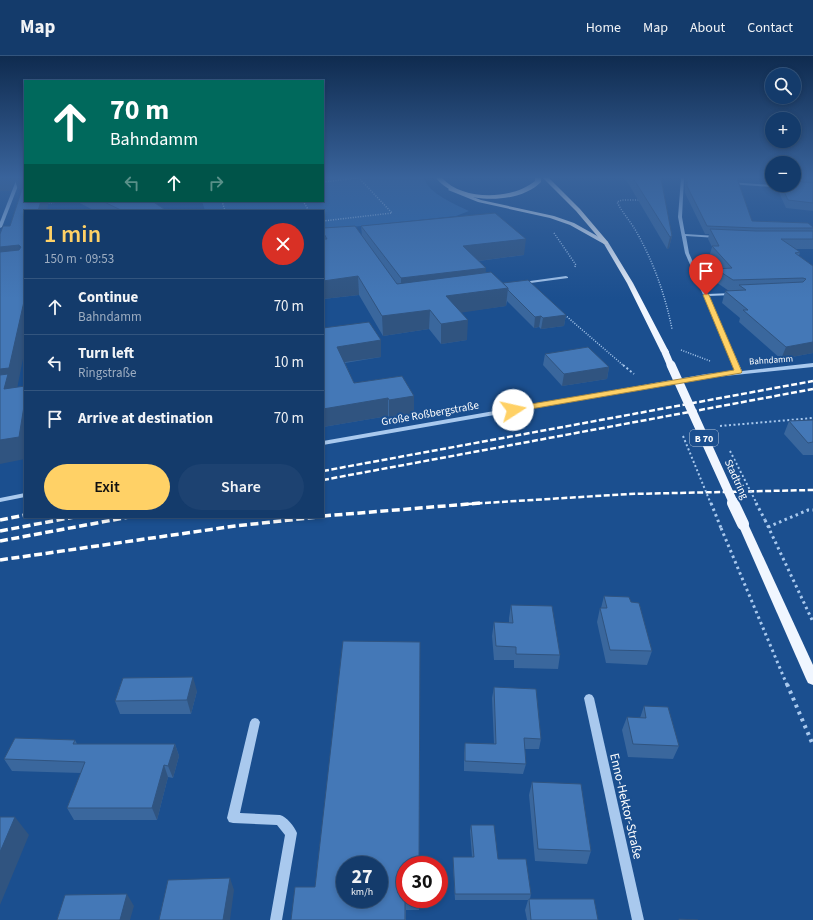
<!DOCTYPE html>
<html lang="en">
<head>
<meta charset="utf-8">
<style>
  body { margin:0; font-family:"Source Sans 3",sans-serif; background:#1d4271; color:#f1f3f6; height:100vh; display:flex; flex-direction:column; font-size:15px; white-space:nowrap }
  * { box-sizing:border-box; margin:0 }
  p { font-size:13px; color:#9dadc1 }
  .icon { flex:none; width:22px; height:22px; fill:none; stroke:currentColor; stroke-width:2; stroke-linecap:round; stroke-linejoin:round }
  .map { position:relative; flex:1; overflow:hidden }
  .details { position:absolute; left:24px; top:154px; width:300px; height:308px; display:flex; flex-direction:column; background:#143b6b; border-radius:0px; box-shadow:0 2px 6px #0003,0 0 0 1px #33557e }
  .details>* { flex:none }
  .guide { position:absolute; left:24px; top:24px; width:300px; height:122px; border-radius:0px; box-shadow:0 2px 6px #0003,0 0 0 1px #33557e; background:#00695c; color:#fff; overflow:hidden }
  .buttons { position:absolute; left:765px; top:12px; display:grid; gap:8px }
  .buttons a { display:grid; place-items:center; width:36px; height:36px; border-radius:50%; background:#143b6b; box-shadow:0 2px 6px #0003,0 0 0 1px #33557e; font-size:20px }
  .speed { position:absolute; left:336px; top:800px; display:flex; gap:8px; font-size:20px; font-weight:700; text-align:center }
  .speed>* { display:grid; place-content:center; width:52px; height:52px; border-radius:50%; background:#143b6b; box-shadow:0 2px 6px #0003,0 0 0 1px #33557e; line-height:1 }
  .speed small { font-size:10px; font-weight:400 }
  .speed .limit { border:6px solid #d22; background:#fff; color:#111 }
  .pin { position:absolute; display:grid; place-items:center; width:34px; height:34px; color:#fff; margin:-41px -17px; border-radius:50% 50% 50% 0; rotate:-45deg; box-shadow:0 0 4px #0007 }
  .pin .icon { rotate:45deg }
  .me { position:absolute; width:44px; margin:-22px; rotate:80deg; stroke-linejoin:round; filter:drop-shadow(0 0 3px #0008) }
  .turn { display:flex; align-items:center; gap:14px; height:84px; padding:0 20px; font-size:18px }
  .turn .icon { width:52px; height:52px; stroke-width:2.5 }
  .turn b { display:block; font-size:28px; line-height:34px }
  .lanes { display:flex; align-items:center; height:38px; padding:0 20px; background:#0003; justify-content:center; gap:20px; direction:ltr }
  .lanes .off { opacity:.35 }
  .round { display:grid; place-items:center; flex:none; width:42px; height:42px; border-radius:21px; background:#1d4271 }
  .summary { display:flex; align-items:center; justify-content:space-between; height:68px; padding:0 20px }
  h1 { font-size:24px; font-weight:600; line-height:30px; color:#ffd166 }
  .button { display:flex; gap:8px; margin-top:auto; padding:8px 20px }
  .button a { flex:1; height:46px; border-radius:24px; background:#ffd166; color:#111; font-size:16px; font-weight:600; line-height:46px; text-align:center }
  .button a+a { background:#1d4271; color:#f1f3f6 }
  ul { padding:0; list-style:none }
  li { display:flex; align-items:center; gap:12px; height:56px; padding:0 20px; border-top:1px solid #33557e }
  li div { flex:1 }
  li b { display:block; font-size:15px }
  li em { font-style:normal }
  header { display:flex; align-items:center; gap:24px; box-sizing:border-box; height:56px; padding:0 20px; background:#143b6b; border-bottom:1px solid #33557e }
  header strong { font-size:19px }
  nav { display:flex; gap:22px; margin-inline-start:auto; font-size:14px }
  .map>svg:first-child { display:block }
  .green { fill:#2e69ad }
  .lines { fill:none; stroke-linecap:round; stroke-linejoin:round }
  .path-far3 { stroke:#a9c9ee; stroke-width:1.5; stroke-dasharray:1 1.5; stroke-linecap:butt }
  .path-far2 { stroke:#a9c9ee; stroke-width:2; stroke-dasharray:2 2.5; stroke-linecap:butt }
  .path-far1 { stroke:#a9c9ee; stroke-width:3; stroke-dasharray:2.5 3.5; stroke-linecap:butt }
  .path { stroke:#a9c9ee; stroke-width:4; stroke-dasharray:3 4.5; stroke-linecap:butt }
  .minor { fill:#a9c9ee; fill-rule:evenodd }
  .major { fill:#f0f6ff; fill-rule:evenodd }
  .highway { fill:#fff; fill-rule:evenodd }
  .rail-far1 { stroke:#fff; stroke-width:2.5; stroke-dasharray:6 2.5; stroke-linecap:butt }
  .rail { stroke:#fff; stroke-width:3.5; stroke-dasharray:8 3.5; stroke-linecap:butt }
  .path-bridge-far1 { stroke:#a9c9ee; stroke-width:2; stroke-dasharray:2 2.5; stroke-linecap:butt }
  .path-bridge { stroke:#a9c9ee; stroke-width:3; stroke-dasharray:2.5 3.5; stroke-linecap:butt }
  .major-bridge-far2 { stroke:#f0f6ff; stroke-width:7 }
  .major-bridge-far1 { stroke:#f0f6ff; stroke-width:9 }
  .major-bridge { stroke:#f0f6ff; stroke-width:12 }
  .wall { fill:#3a679d }
  .shaded-wall { fill:#305480 }
  .building { fill:#4478b7; stroke:#305480; fill-rule:evenodd }
  .route { fill:#ffd166; stroke:#a68842 }
  .labels { text-anchor:middle; stroke-width:4; stroke-linejoin:round; paint-order:stroke }
  .far-street-label { font-size:9px; fill:#fff; stroke:#1b4f8f }
  .shield { fill:#1b4f8f; stroke:#bbcadd; stroke-width:1 }
  .shield-label { font-size:10px; font-weight:bold; fill:#fff }
  .street-label { font-size:11px; fill:#fff; stroke:#1b4f8f }
  .near-street-label { font-size:13px; fill:#fff; stroke:#1b4f8f }
</style>
</head>
<body>
<header>
<strong>Map</strong>
<nav><a>Home</a><a>Map</a><a>About</a><a>Contact</a></nav>
</header>
<div class="map">
<svg width="813" height="864" viewBox="0 0 813 864">
  <rect width="100%" height="100%" fill="#1b4f8f"/>
  <!-- green -->
  <path class="green" d="M323,122h101c5,16 31,26 45,33l-13,5 -133,14v-19h-118l-3,-10h121z"/>
  <g class="lines">
    <!-- path-far3 -->
    <g class="path-far3">
      <path d="M323,126l36,-4"/>
      <path d="M641,144h-19l-5,2c5,10 13,19 19,29 17,30 29,63 36,98"/>
      <path d="M222,145l3,10"/>
      <path d="M303,145l6,10"/>
      <path d="M46,147l27,-2"/>
      <path d="M323,165l69,-8 -33,-35"/>
      <path d="M554,177l22,32 -2,3"/>
      <path d="M565,259l59,51"/>
      <path d="M681,294l29,11"/>
    </g>
    <!-- path-far2 -->
    <g class="path-far2">
      <path d="M623,309l11,9"/>
      <path d="M720,370l93,-8"/>
    </g>
    <!-- path-far1 -->
    <g class="path-far1">
      <path d="M765,464l48,102"/>
      <path d="M768,471l40,-17h5"/>
      <path d="M721,472l66,157"/>
    </g>
    <!-- path -->
    <path class="path" d="M787,628l26,61"/>
    <!-- minor -->
    <g class="minor">
      <path d="M17,122h4l-19,49 -2,1v-6z"/>
      <path d="M681,122h3l-2,39 3,17 32,2 2,1 -2,1 -31,-2 3,17 18,41 26,-1 2,1 -2,1 -25,1 34,75 71,-8v4l-107,11 -383,67v-4l383,-67 30,-3 -51,-118 -7,-36z"/>
      <path d="M729,126l56,4 2,1 -2,1 -55,-4z"/>
      <path d="M566,220l2,1v1l-45,6 -2,-1 2,-1z"/>
      <path d="M25,437v4l-25,5v-4z"/>
      <path d="M589,638l3,1 2,3 50,222h-12l-48,-222 2,-3z"/>
      <path d="M255,662l3,1 2,3 -20,91 40,2c7,2 14,11 17,18l-15,87h-12l15,-85 -8,-10 -44,-2 -4,-1 -2,-4 23,-96 2,-3z"/>
    </g>
    <!-- major -->
    <g class="major">
      <path d="M450,132l31,12 73,16 20,7 34,19 25,41 36,69 -1,2h-3l-4,-2 -34,-69 -23,-39 -34,-19 -20,-7 -72,-16 -30,-12z"/>
      <path d="M743,464l5,4 65,141v20l-5,-2 -2,-4 -68,-155z"/>
    </g>
    <!-- highway -->
    <g class="highway">
      <path d="M436,122h6c21,23 70,22 93,3v-3h6v4c-23,24 -85,22 -105,-4z"/>
      <path d="M543,122h6l31,31 28,33v2h-4l-28,-33z"/>
    </g>
    <!-- rail-far1 -->
    <g class="rail-far1">
      <path d="M323,415l490,-90"/>
      <path d="M323,424l490,-91"/>
      <path d="M468,448l161,-10 184,-4"/>
    </g>
    <!-- rail -->
    <g class="rail">
      <path d="M323,460l158,-13"/>
      <path d="M0,464l25,-5"/>
      <path d="M0,475l74,-14"/>
      <path d="M0,485l129,-24"/>
      <path d="M0,504l235,-34 82,-9"/>
    </g>
    <!-- path-bridge-far1 -->
    <g class="path-bridge-far1">
      <path d="M683,380l28,68"/>
      <path d="M730,395l27,53"/>
    </g>
    <!-- path-bridge -->
    <g class="path-bridge">
      <path d="M711,447l10,25"/>
      <path d="M756,447l9,17"/>
    </g>
    <!-- major-bridge-far2 -->
    <path class="major-bridge-far2" d="M665,296l6,14"/>
    <!-- major-bridge-far1 -->
    <path class="major-bridge-far1" d="M671,309l63,139"/>
    <!-- major-bridge -->
    <path class="major-bridge" d="M733,447l10,21"/>
  </g>
  <!-- wall -->
  <g class="wall">
    <path d="M625,122h36l11,58 -3,12 -2,1z"/>
    <path d="M686,122h51l15,43 61,6v22h-18l5,3 -1,4 14,10v87l-32,6 -42,-37 1,-4 -18,-15 3,-12h4l-16,-11 3,-11h4l-11,-12 3,-10 -4,-8 1,-5h-4l-20,-41v-11z"/>
    <path d="M794,122h19v33l-27,-3 -9,-20 1,-3h16z"/>
    <path d="M76,145h76l15,10h-72z"/>
    <path d="M361,170l163,29 -45,6 7,12 17,10 63,32 -2,11 -23,3 -2,-2 -5,1 -27,-27 -1,5 -45,6 6,28 -26,4 -12,-15 -46,7 -24,-41 -36,4v-71l39,8z"/>
    <path d="M323,272l58,12v17l-36,6 9,20 48,-7 12,38 -25,4 -1,-2 -65,11z"/>
    <path d="M545,298l64,13 -2,12 -45,7 -19,-21z"/>
    <path d="M813,364v35h-10l-19,-21 5,-13z"/>
    <path d="M604,540l27,6 21,49 -5,14 -41,-2 -9,-41 3,-14h1z"/>
    <path d="M511,549l49,50 -2,14 -44,-1v-8h-20l-2,-24 2,-14 15,1v-5z"/>
    <path d="M494,631l47,52 -2,10h-14l1,15 -3,10 -59,-3v-18l1,-10 29,1 -2,-46z"/>
    <path d="M197,635l-6,23h-71l-5,-13z"/>
    <path d="M644,650l35,40 -6,13 -45,-2 -6,-27 5,-13 13,1z"/>
    <path d="M75,684l2,4h98l4,12 -6,22 -5,-1 -11,43h-83l-7,-12 14,-35 -69,-2 -8,-12z"/>
    <path d="M532,726l59,69 -4,13 -52,-3 -6,-66z"/>
    <path d="M471,769l27,34 33,35 -1,5 68,21h-71l-2,-10 3,-10h-73l-2,-36v-7h19l-2,-26z"/>
    <path d="M405,809v34h14v11h-13v10h-115l24,-33z"/>
  </g>
  <!-- shaded-wall -->
  <g class="shaded-wall">
    <path d="M0,122h25v11l-7,1 -3,-10 -4,11h-11z"/>
    <path d="M41,145h8l-2,10h-9z"/>
    <path d="M672,180l-3,12 -2,1 3,-12z"/>
    <path d="M526,183l-2,16 -62,8 1,-17z"/>
    <path d="M19,189l6,18 -25,2v-18z"/>
    <path d="M486,212l-1,17 -84,11v-18z"/>
    <path d="M358,220l1,19 -36,4v-18z"/>
    <path d="M508,232l-2,18 -60,9v-19z"/>
    <path d="M25,241v52l-8,40 -17,3v-23z"/>
    <path d="M430,254l-1,19 -46,7 -1,-20z"/>
    <path d="M566,259l-2,11 -23,3 2,-11z"/>
    <path d="M541,260l-2,11 -5,1 1,-11z"/>
    <path d="M468,264l-1,20 -26,4v-20z"/>
    <path d="M381,284v17l-43,6 -1,-16z"/>
    <path d="M813,286v11l-32,6 5,-12z"/>
    <path d="M609,311l-2,12 -45,7 2,-12z"/>
    <path d="M414,340v18l-25,4v-18z"/>
    <path d="M388,342v18l-65,11v-18z"/>
    <path d="M25,344v59l-25,5v-24z"/>
    <path d="M193,621l4,14 -6,23 -4,-14z"/>
    <path d="M175,688l4,12 -6,22 -5,-12z"/>
    <path d="M164,709l4,12 -11,43 -5,-12z"/>
    <path d="M15,761l14,18 -29,70v-53z"/>
    <path d="M230,822l4,12 -4,30h-7z"/>
    <path d="M127,838l7,12 -4,14h-10z"/>
  </g>
  <!-- building -->
  <g class="building">
    <path d="M633,122h28l11,58 -2,1z"/>
    <path d="M687,122h50l15,43 56,2 5,4v1h-57l-49,-2 -20,-40z"/>
    <path d="M25,124v21h16l-3,10h-13v86l-16,71 -9,1v-117l19,-2 2,-3 -2,-2 -19,2v-13l3,-8h7z"/>
    <path d="M794,125l19,2v20l-25,-3 -7,-15h13z"/>
    <path d="M102,145h50l15,10h-44z"/>
    <path d="M193,154v1h-13z"/>
    <path d="M495,157l31,26 -63,7 23,22 -85,10 -40,-52z"/>
    <path d="M355,170l42,58 94,-12 17,16 -62,8 22,24 -27,4 -11,-14 -48,6 -24,-40 -35,5v-42h4l-4,-7v-4z"/>
    <path d="M710,173l46,2h57v8h-32l19,13 -5,1 18,13v76l-27,5 -43,-37h5l-23,-19 21,-1 -7,-5 64,-3 3,-3 -3,-1 -70,2 -17,-11 16,-1 -20,-22h7z"/>
    <path d="M528,224l38,35 -23,3 -2,-2 -6,1 -27,-27v-2l-5,-5z"/>
    <path d="M369,266l12,18 -44,7 17,36 48,-7 12,20 -25,4 -1,-2 -65,11v-81z"/>
    <path d="M588,291l21,20 -45,7 -19,-20z"/>
    <path d="M8,318l-4,15 21,-3v14l-6,37 -19,3v-65z"/>
    <path d="M813,364v22l-5,1 -19,-22z"/>
    <path d="M604,540l25,1 2,5 8,1 13,48 -42,-1 -10,-42h7z"/>
    <path d="M511,549l41,1 8,49 -44,-1v-7l-20,-1 -2,-24 19,1z"/>
    <path d="M343,585l77,1 -1,223h-14v55h-114l4,-33h20zM345,809h34v34h-34z"/>
    <path d="M193,621l-6,23 -72,1 8,-23z"/>
    <path d="M494,631l42,2 5,50 -17,-1 2,26 -61,-3v-18l31,1z"/>
    <path d="M644,650l24,1 11,39 -46,-2 -6,-27 19,1z"/>
    <path d="M15,682l60,2 -2,4h102l-7,22 -4,-1 -12,43h-85l18,-46 -81,-3z"/>
    <path d="M532,726l49,2 10,67 -53,-2z"/>
    <path d="M0,761h15l-15,35z"/>
    <path d="M471,769h23l4,34h28l5,35h-76l-2,-37h21z"/>
    <path d="M230,822l-7,42h-64l9,-40z"/>
    <path d="M127,838l-7,26h-63l8,-25z"/>
    <path d="M529,843h65l4,21h-67z"/>
    <path d="M679,863l19,1h-19z"/>
  </g>
  <!-- sky -->
  <linearGradient id="sky" x2="0" y2="1"><stop stop-color="#0f2b4f"/><stop offset="0.5" stop-color="#39639b"/><stop offset="1" stop-color="#39639b" stop-opacity="0"/></linearGradient>
  <rect width="813" height="243" fill="url(#sky)"/>
  <!-- route -->
  <path class="route" d="M706,237l3,2 33,77 -1,1 -228,39 -4,-2 4,-3 221,-37 -31,-75z"/>
  <g class="labels">
    <!-- far-street labels -->
    <g class="far-street-label">
      <text transform="translate(771 304) rotate(-4)" y="3">Bahndamm</text>
    </g>
    <!-- shield labels -->
    <rect class="shield" x="690" y="374" width="28" height="16" rx="3"/>
    <g class="shield-label">
      <text x="704" y="386">B 70</text>
    </g>
    <!-- street labels -->
    <g class="street-label">
      <text transform="translate(430 357) rotate(-10)" y="4">Große Roßbergstraße</text>
      <text transform="translate(737 423) rotate(65)" y="4">Stadtring</text>
    </g>
    <!-- near-street labels -->
    <g class="near-street-label">
      <text transform="translate(627 750) rotate(77)" y="5">Enno-Hektor-Straße</text>
    </g>
  </g>
</svg>
<div class="buttons">
<a><svg class="icon" aria-label="search" viewBox="0 0 24 24"><circle cx="10" cy="10" r="6"/><path d="M15 15l6 6"/></svg></a>
<a>+</a>
<a>−</a>
</div>
<div class="speed"><div>27<small>km/h</small></div><div class="limit">30</div></div>
<div class="pin" style="left:706px;top:239px;background:#d93025"><svg class="icon" aria-label="arrive" viewBox="0 0 24 24"><path d="M6 21V4h12l-3 4 3 4H6"/></svg></div>
<svg class="me" style="left:513px;top:354px" viewBox="-20 -20 40 40"><circle r="19" fill="#fff"/><path d="M0-13L10 11 0 6-10 11z" fill="#ffd166"/></svg>
<div class="guide">
<div class="turn"><svg class="icon" aria-label="ahead" viewBox="0 0 24 24"><path d="M12 20V5M6 11l6-6 6 6"/></svg><div><b>70 m</b>Bahndamm</div></div>
<div class="lanes"><svg class="icon off" aria-label="left" viewBox="0 0 24 24"><path d="M17 20v-9H6M10 6l-5 5 5 5"/></svg><svg class="icon" aria-label="ahead" viewBox="0 0 24 24"><path d="M12 20V5M6 11l6-6 6 6"/></svg><svg class="icon off" aria-label="right" viewBox="0 0 24 24"><path d="M7 20v-9h11M14 6l5 5-5 5"/></svg></div>
</div>
<section class="details">
<div class="summary"><div><h1>1 min</h1><p>150 m · 09:53</p></div><a class="round" style="background:#d93025;color:#fff"><svg class="icon" aria-label="close" viewBox="0 0 24 24"><path d="M6 6l12 12M18 6L6 18"/></svg></a></div>
<ul>
<li><svg class="icon" aria-label="ahead" viewBox="0 0 24 24"><path d="M12 20V5M6 11l6-6 6 6"/></svg><div><b>Continue</b><p>Bahndamm</p></div><em>70 m</em></li>
<li><svg class="icon" aria-label="left" viewBox="0 0 24 24"><path d="M17 20v-9H6M10 6l-5 5 5 5"/></svg><div><b>Turn left</b><p>Ringstraße</p></div><em>10 m</em></li>
<li><svg class="icon" aria-label="arrive" viewBox="0 0 24 24"><path d="M6 21V4h12l-3 4 3 4H6"/></svg><div><b>Arrive at destination</b></div><em>70 m</em></li>
</ul>
<div class="button"><a>Exit</a><a>Share</a></div>
</section>
</div>
</body>
</html>
